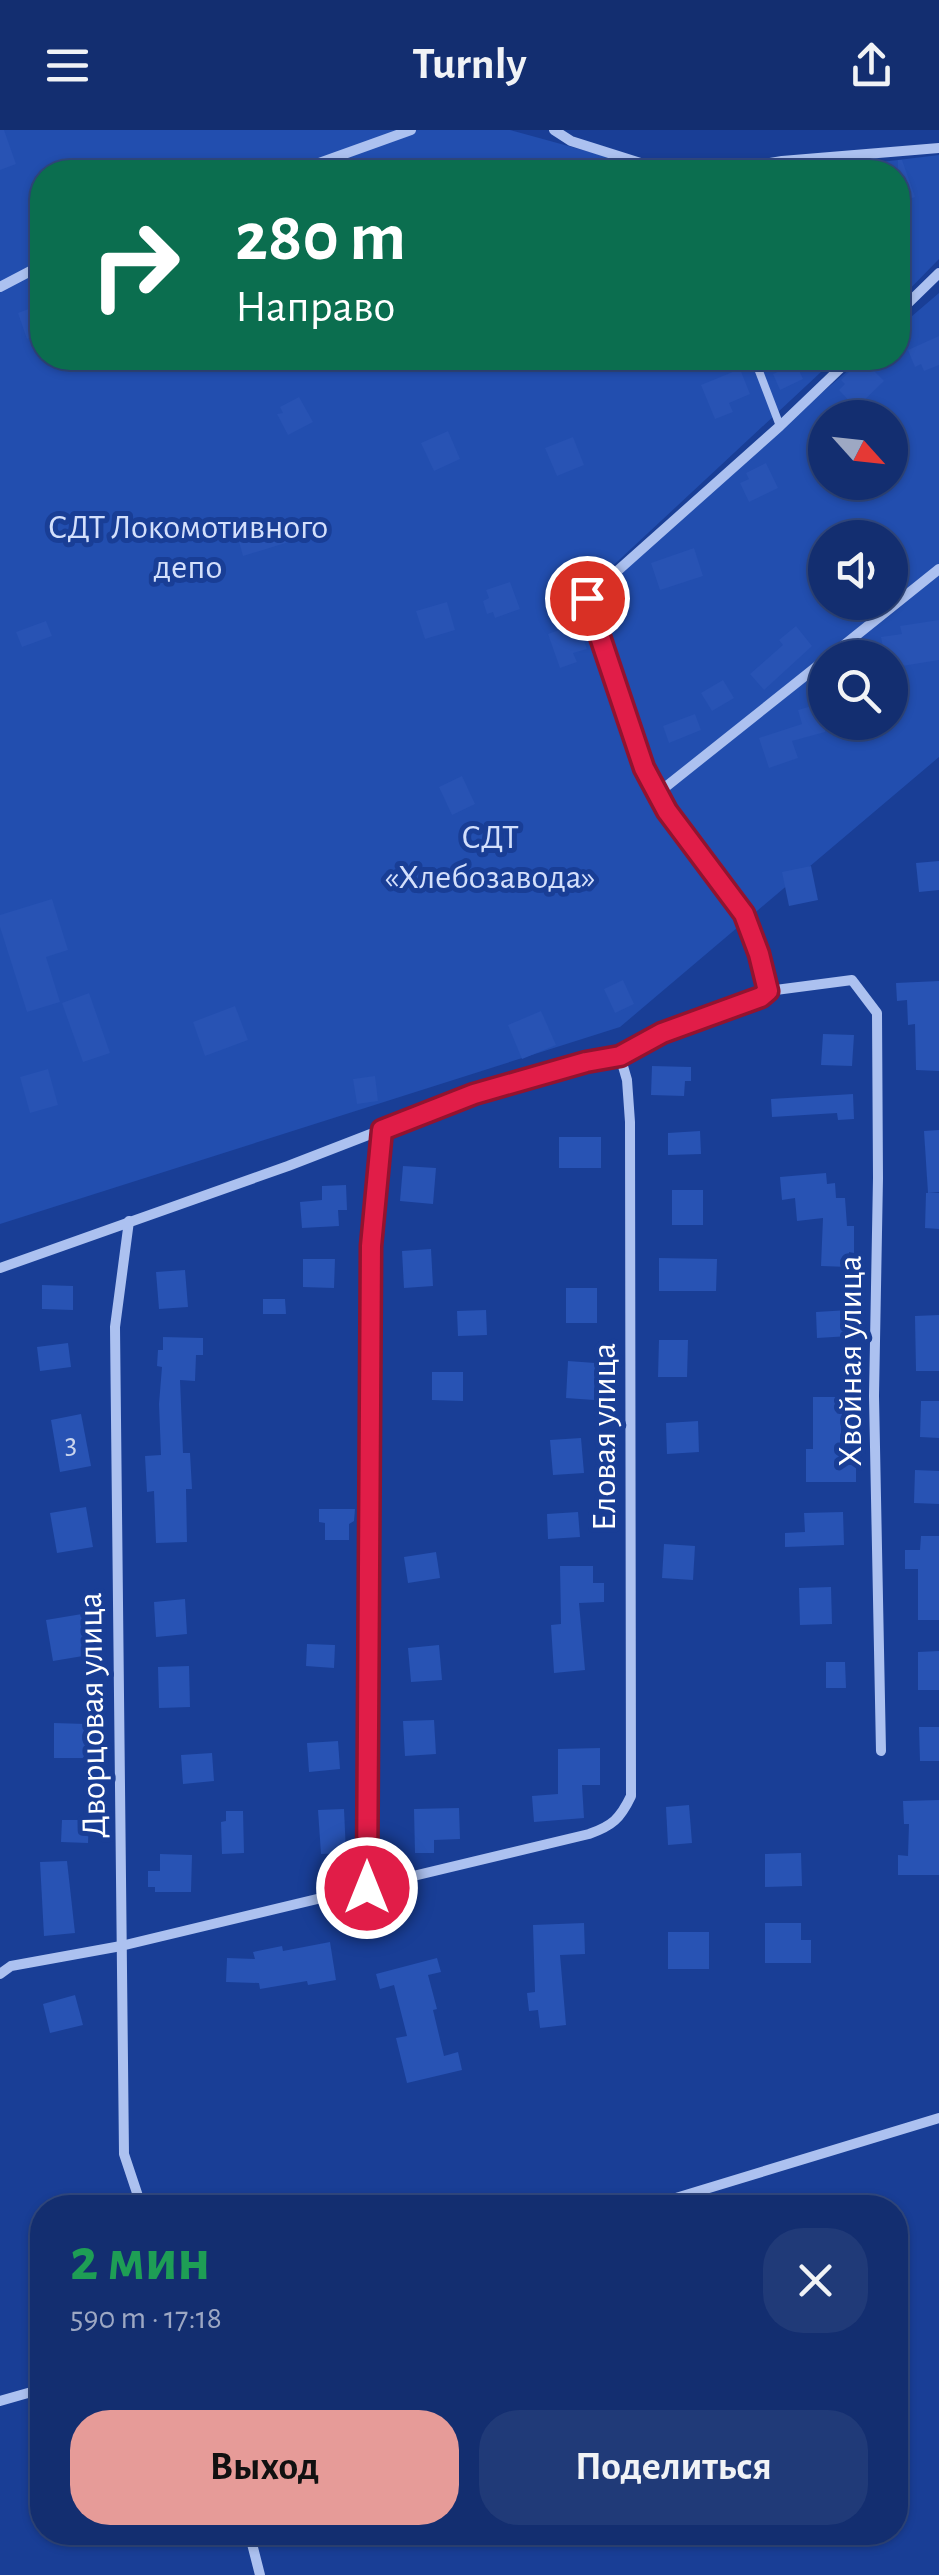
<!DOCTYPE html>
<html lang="ru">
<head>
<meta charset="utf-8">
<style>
  body { margin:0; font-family:"Alegreya Sans",sans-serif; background:#203a78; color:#f1f3f6; height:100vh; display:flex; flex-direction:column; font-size:38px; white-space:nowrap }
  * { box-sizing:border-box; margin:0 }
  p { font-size:32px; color:#9da8c3 }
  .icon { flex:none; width:55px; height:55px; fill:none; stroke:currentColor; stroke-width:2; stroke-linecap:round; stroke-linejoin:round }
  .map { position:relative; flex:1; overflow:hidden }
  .panel { position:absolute; left:30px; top:2065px; width:878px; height:350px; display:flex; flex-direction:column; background:#132e70; border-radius:40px; box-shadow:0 2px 8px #0004,0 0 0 2px #324a83 }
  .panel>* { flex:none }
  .top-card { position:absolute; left:30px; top:30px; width:880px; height:210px; border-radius:40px; box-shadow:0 2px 8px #0004,0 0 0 2px #324a83; background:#0b6e4f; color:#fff; overflow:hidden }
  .needle { width:65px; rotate:117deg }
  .buttons { position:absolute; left:808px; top:270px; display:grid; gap:20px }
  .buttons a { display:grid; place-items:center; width:100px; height:100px; border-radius:50%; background:#132e70; box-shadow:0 2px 8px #0004,0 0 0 2px #324a83; font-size:50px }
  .pin { position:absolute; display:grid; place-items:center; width:85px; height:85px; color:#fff; margin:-42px; border:5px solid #fff; border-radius:50%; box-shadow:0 2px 10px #0007 }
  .me { position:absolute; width:110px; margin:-55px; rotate:0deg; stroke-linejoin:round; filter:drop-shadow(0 0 8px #0008) }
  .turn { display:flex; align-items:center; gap:35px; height:210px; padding:0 40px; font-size:45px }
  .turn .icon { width:130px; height:130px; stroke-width:2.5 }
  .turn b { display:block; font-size:70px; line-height:85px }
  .round { display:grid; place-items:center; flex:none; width:105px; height:105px; border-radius:40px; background:#203a78 }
  .overview { display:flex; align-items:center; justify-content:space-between; height:170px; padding:0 40px }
  h1 { font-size:60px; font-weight:700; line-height:75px; color:#1e9e55 }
  .primary-button { display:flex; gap:20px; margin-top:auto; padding:20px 40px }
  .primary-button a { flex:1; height:115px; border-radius:40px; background:#e69b98; color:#111; font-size:40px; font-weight:700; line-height:115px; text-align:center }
  .primary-button a+a { background:#203a78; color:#f1f3f6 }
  header { display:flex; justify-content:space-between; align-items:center; height:130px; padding:0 40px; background:#132e70; font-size:45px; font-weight:700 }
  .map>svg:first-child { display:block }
  .green { fill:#224eaf; fill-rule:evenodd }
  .building { fill:#2853b4 }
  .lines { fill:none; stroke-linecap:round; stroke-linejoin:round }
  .service { stroke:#acc1f0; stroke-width:8 }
  .minor { stroke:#acc1f0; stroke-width:10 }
  .route-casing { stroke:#92132f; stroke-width:25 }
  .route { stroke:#e11d48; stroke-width:18 }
  .labels { text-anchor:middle; stroke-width:10; stroke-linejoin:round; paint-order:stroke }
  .number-label { font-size:30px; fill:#c9d4ec }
  .park-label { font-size:35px; fill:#d3dffb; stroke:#193e96 }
  .street-label { font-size:35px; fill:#fff; stroke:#193e96 }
</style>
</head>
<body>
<header><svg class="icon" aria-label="menu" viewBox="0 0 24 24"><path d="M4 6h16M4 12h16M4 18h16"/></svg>Turnly<svg class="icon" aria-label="share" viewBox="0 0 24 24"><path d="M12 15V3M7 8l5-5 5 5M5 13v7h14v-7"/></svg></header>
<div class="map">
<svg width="939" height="2445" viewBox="0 0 939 2445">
  <rect width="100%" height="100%" fill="#193e96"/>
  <!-- green -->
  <g class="green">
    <path d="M0,0h510l153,42h-621v186h794l-261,243 288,-243h35v-30l41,-35v464l-319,270 -620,197zM825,288h65v64h-65zM825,408h65v64h-65zM825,528h65v64h-65z"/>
    <path d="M939,25v104l-41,42v-129h-99z"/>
  </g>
  <!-- building -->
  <g class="building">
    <path d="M0,0h4l12,34 -16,6z"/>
    <path d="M898,30h4l13,37 -17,6z"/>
    <path d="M42,174v29l-15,6 -9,-26z"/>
    <path d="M939,206v29l-15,6 -3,-7 -6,3 -7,-17z"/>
    <path d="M862,229l22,22 -28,27 -17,-18 6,-6 -4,-4z"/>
    <path d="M796,234l7,15 -23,11 -7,-16z"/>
    <path d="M740,239l10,25 -21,9 4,9 -18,7 -14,-34z"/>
    <path d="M299,267l14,25 -25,13 -11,-21 6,-1 -3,-6z"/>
    <path d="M448,301l12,28 -26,12 -13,-28z"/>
    <path d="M573,307l11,28 -27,11 -12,-28z"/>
    <path d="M766,333l12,25 -29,14 -9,-19 9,-4 -3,-6z"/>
    <path d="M286,392l6,19 -49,15 -5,-18z"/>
    <path d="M694,418l9,28 -43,14 -9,-27z"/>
    <path d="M510,452l10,27 -25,9 -2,-6 -6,2 -4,-13 6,-3 -3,-8z"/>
    <path d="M447,472l8,28 -30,9 -9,-28z"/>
    <path d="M939,490v40l-49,8v-10h-5l-4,-21 21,-3 -2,-8z"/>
    <path d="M46,491l6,15 -30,11 -6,-15z"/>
    <path d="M578,493l9,26 -14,4 4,9 -17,6 -12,-34z"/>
    <path d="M796,496l16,20 -48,44 -14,-16 33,-29 -4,-5z"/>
    <path d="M723,550l11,18 -22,13 -11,-18z"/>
    <path d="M825,572v30l-33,9 6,17 -29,10 -10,-30 43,-14 -4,-14z"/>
    <path d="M695,584l6,16 -32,13 -6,-17z"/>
    <path d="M462,646l13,28 -23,11 -13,-28z"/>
    <path d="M939,731v29l-20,2 -3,-29z"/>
    <path d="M811,736l7,34 -29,6 -7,-34z"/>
    <path d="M52,769l16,51 -22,7 14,45 -33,10 -27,-85v-12z"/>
    <path d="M623,850l11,24 -19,9 -11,-24z"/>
    <path d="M939,851v90l-23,-1 -1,-46 -7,1 -1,-25 -10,1 -1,-18z"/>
    <path d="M89,863l21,60 -27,9 -21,-59z"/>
    <path d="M235,876l13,34 -43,16 -12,-34z"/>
    <path d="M541,881l15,34 -34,14 -14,-34z"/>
    <path d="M823,904l31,1 -2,31 -31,-1z"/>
    <path d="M652,936l39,1v14h-6l-1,15 -33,-1z"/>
    <path d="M48,939l10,36 -28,8 -10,-36z"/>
    <path d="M375,946l3,25 -21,3 -4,-25z"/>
    <path d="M853,964l1,25 -16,1 -1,-7 -65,4 -1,-18z"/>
    <path d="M939,1000v62l-11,1 -4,-62z"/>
    <path d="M700,1001l1,23 -33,1v-22z"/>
    <rect x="559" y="1007" width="42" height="31"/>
    <path d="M403,1036l33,2 -3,36 -33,-3z"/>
    <path d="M826,1043l1,11 8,-1 1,15h9l2,28h7v27l-5,-1v15l-28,-1 2,-48 -26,3 -2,-23 -13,2 -2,-23z"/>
    <path d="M346,1055l1,25h-9l1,16 -37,2 -2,-26 22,-2v-14z"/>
    <rect x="672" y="1060" width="31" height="35"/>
    <path d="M926,1063h13v36l-14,-1z"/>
    <path d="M431,1119l2,37 -29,2 -2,-37z"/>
    <path d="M659,1128l58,1 -1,32h-57z"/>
    <path d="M303,1129h32l-1,29 -31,-1z"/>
    <path d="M185,1140l3,37 -29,2 -3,-37z"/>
    <path d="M42,1155l31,1v24l-31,-1z"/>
    <rect x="566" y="1158" width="31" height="35"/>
    <path d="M263,1169h22l1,15h-23z"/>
    <path d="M486,1180l1,25 -29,1 -1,-25z"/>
    <path d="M849,1180l1,26 -33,2 -1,-26z"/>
    <path d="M939,1185v56h-23l-1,-55z"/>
    <path d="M163,1207l40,1v17h-7l-1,26 -15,-1 3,73h7l2,36h-6l1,53 -31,1 -2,-52 -7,1 -2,-36 16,-1 -2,-51 3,-37 -5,-1 1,-16h5z"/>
    <path d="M659,1210h29l-1,37h-29z"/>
    <path d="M68,1213l3,24 -31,4 -3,-24z"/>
    <path d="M568,1231l27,2 -1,37 -28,-2z"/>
    <path d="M432,1242h31v29l-31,-1z"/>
    <path d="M813,1267h37v29h-9v37h15v19h-50v-33h7z"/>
    <path d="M921,1271h18v37l-19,-1z"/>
    <path d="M81,1284l10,52 -31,6 -9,-52z"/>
    <path d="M698,1291l1,31 -32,2 -1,-31z"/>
    <path d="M581,1308l3,35 -31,2 -3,-35z"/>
    <path d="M915,1340l24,1v33l-25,-1z"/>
    <path d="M86,1377l7,40 -36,6 -7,-40z"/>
    <path d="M319,1379h36l-1,12 -5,3v16h-24v-17l-6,-1z"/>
    <path d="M578,1382l2,25 -32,2 -1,-25z"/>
    <path d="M843,1382l1,33 -59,2v-14l20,-1 -1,-19z"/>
    <path d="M921,1406h18v84h-21v-51h-13v-19h15z"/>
    <path d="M664,1414l31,2 -2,34 -31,-2z"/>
    <path d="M436,1422l4,26 -32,5 -4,-26z"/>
    <path d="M560,1436h33v17h11v19l-25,1 6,67 -31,3 -3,-48 10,-1z"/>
    <path d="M831,1457l1,37 -32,1 -1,-37z"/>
    <path d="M185,1469l2,35 -31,3 -2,-35z"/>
    <path d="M82,1484l7,41 -36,6 -7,-41z"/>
    <path d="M307,1514l28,1 -1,23 -28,-2z"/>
    <path d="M439,1515l3,35 -31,2 -3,-34z"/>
    <path d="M939,1521v39h-21v-38z"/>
    <path d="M826,1532h19l1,26h-20z"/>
    <path d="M189,1536l1,41 -31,1 -1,-41z"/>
    <path d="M434,1590l2,34 -31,2 -2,-35z"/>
    <path d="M54,1593l32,1 -1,34h-31z"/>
    <path d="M919,1597h20v34h-19z"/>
    <path d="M338,1611l2,28 -31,3 -2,-29z"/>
    <path d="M600,1618v37h-18l2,33 -50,4 -2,-26 26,-2v-45z"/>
    <path d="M212,1623l2,28 -31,3 -2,-29z"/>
    <path d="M939,1670v75h-41v-20l10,1 1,-32h-5l-1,-23z"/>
    <path d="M689,1675l3,38 -24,2 -2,-38z"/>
    <path d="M459,1678l1,31 -26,1v13h-19l-1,-44z"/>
    <path d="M344,1679l2,44 -25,1 -3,-44z"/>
    <path d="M226,1681h17l1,42 -22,1 -1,-32 5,-1z"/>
    <path d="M62,1690h27l-1,23 -27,-1z"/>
    <path d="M801,1723l1,33 -37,1v-33z"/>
    <path d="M160,1724l32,1 -1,37h-36v-5h-7v-16h12z"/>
    <path d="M67,1731l8,72 -31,3 -4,-74z"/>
    <path d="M584,1793l1,31 -25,1 6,70 -26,3 -2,-18 -9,1 -2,-18 8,-1 -2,-67z"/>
    <path d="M765,1793h36v17h10v23h-46z"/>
    <rect x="668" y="1802" width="41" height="37"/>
    <path d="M330,1812l6,38 -28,5 -1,-4 -47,8 -1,-6 -33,-1 1,-24 28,1 -2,-7 29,-6 1,5z"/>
    <path d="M437,1828l4,14 -13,3 9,34 -4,1 11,46 14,-4 4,18 -55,13 -11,-45 11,-2 -13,-51 -14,4 -4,-15z"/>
    <path d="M75,1865l8,30 -33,8 -7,-29z"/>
  </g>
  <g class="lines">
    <!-- service -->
    <path class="service" d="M754,228l26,68"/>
    <!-- minor -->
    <g class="minor">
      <path d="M554,0l17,11 98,31"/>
      <path d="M294,42l117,-42"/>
      <path d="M717,42l65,-11 157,-13"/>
      <path d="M0,157l42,-22"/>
      <path d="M898,183l41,-40"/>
      <path d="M851,228l-71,68 -193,172 57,170 23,43 77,103 15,40 9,37 84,-11 25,33 1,165 -4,218 7,355"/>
      <path d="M828,528l111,-89"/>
      <path d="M658,663l167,-133"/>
      <path d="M129,1091l-14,106 9,827 18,54"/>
      <path d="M0,1138l288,-102 186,-72 112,-32 34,-6 42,-23 99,-36 7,-6"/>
      <path d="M367,1758l4,-642 11,-116"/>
      <path d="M0,1844l11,-8 110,-20 468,-112c23,-8 31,-15 42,-38l-1,-674 -3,-42 -7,-24"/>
      <path d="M643,2078l296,-90"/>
      <path d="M0,2271l42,-12"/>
      <path d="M249,2402l11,43"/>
    </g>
  </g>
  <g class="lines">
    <!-- route casing -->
    <g class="route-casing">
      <path id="route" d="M367,1758l4,-642 11,-116 92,-36 112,-32 34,-6 42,-23 99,-36 7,-6 -9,-37 -15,-40 -77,-103 -23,-43 -57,-170"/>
    </g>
    <!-- route -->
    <use href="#route" class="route"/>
  </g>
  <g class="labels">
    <!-- number labels -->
    <g class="number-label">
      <text x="71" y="1323">3</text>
    </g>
    <!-- park labels -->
    <g class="park-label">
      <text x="188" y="408">СДТ Локомотивного<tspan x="188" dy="40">депо</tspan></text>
      <text x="490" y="718">СДТ<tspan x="490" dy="40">«Хлебозавода»</tspan></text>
    </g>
    <!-- street labels -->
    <g class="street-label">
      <text transform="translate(849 1231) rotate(-90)" y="12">Хвойная улица</text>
      <text transform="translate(603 1307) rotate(-90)" y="12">Еловая улица</text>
      <text transform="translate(91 1585) rotate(-91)" y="12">Дворцовая улица</text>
    </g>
  </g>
</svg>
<div class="buttons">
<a><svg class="needle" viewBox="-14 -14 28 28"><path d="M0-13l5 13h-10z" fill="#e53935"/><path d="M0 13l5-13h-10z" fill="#9da8c3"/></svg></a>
<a><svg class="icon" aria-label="sound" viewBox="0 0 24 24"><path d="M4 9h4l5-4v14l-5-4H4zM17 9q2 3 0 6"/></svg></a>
<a><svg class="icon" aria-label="search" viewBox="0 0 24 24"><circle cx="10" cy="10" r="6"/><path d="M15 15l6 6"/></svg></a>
</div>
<div class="pin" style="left:587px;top:468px;background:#d93025"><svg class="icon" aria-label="arrive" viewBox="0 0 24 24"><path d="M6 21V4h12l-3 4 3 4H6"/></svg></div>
<svg class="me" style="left:367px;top:1758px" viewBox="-20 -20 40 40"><circle r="17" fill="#e11d48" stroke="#fff" stroke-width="3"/><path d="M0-11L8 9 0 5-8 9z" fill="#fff"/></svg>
<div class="top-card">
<div class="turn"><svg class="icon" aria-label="right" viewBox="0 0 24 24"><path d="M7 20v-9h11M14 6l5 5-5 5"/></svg><div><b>280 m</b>Направо</div></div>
</div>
<section class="panel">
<div class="overview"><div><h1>2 мин</h1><p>590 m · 17:18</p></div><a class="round"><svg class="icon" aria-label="close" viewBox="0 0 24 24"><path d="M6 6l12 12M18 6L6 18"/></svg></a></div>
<div class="primary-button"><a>Выход</a><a>Поделиться</a></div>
</section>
</div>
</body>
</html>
